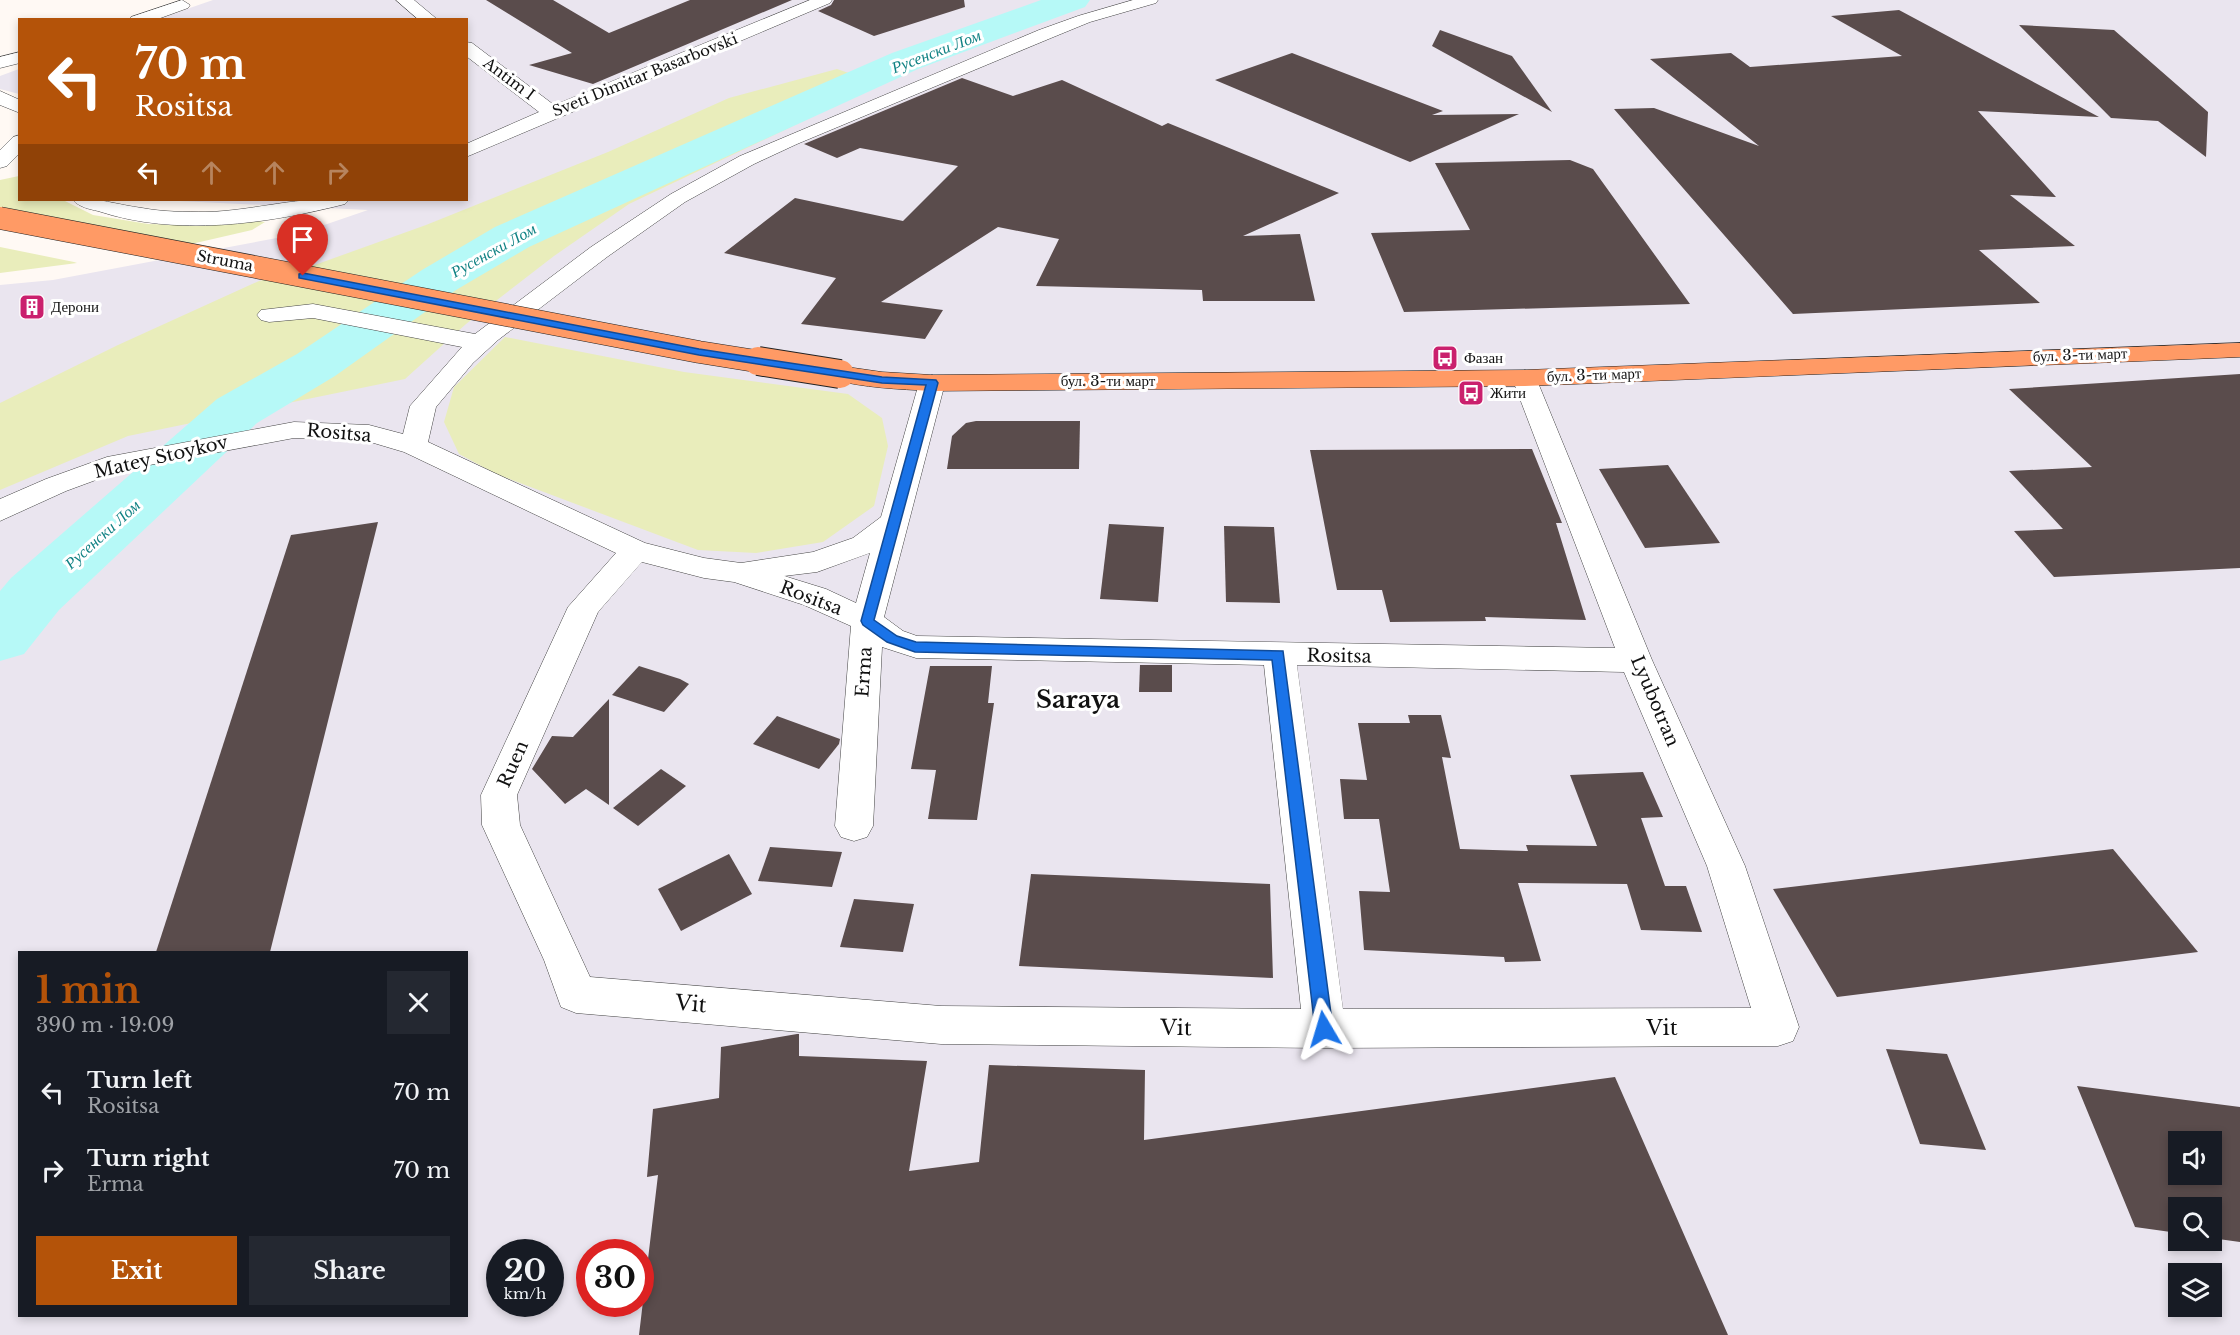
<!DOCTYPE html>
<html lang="en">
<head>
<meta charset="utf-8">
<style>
  body { margin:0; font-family:"Libre Baskerville",serif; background:#242831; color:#f1f3f6; height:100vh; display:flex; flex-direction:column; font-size:22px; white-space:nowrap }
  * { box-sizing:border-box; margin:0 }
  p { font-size:20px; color:#9ea1a6 }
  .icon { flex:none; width:33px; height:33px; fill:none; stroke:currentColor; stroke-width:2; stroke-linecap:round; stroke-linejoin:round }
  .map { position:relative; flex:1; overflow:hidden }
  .panel { position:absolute; left:18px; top:951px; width:450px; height:366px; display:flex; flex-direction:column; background:#171b24; border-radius:0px; box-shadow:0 3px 9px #0003 }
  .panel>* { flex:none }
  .guide { position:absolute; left:18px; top:18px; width:450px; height:183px; border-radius:0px; box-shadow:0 3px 9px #0003; background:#b45309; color:#fff; overflow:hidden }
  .tools { position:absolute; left:2168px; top:1131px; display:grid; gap:12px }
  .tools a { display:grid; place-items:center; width:54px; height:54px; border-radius:0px; background:#171b24; box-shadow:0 3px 9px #0003; font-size:30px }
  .speed { position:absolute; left:486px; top:1239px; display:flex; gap:12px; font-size:30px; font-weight:700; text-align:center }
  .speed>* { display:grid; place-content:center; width:78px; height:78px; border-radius:50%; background:#171b24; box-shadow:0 3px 9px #0003; line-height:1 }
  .speed small { font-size:15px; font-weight:400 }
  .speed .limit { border:9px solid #d22; background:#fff; color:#111 }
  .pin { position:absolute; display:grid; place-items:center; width:51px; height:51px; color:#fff; margin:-62px -26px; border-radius:50% 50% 50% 0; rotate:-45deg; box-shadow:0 0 6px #0007 }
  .pin .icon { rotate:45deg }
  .me { position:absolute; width:66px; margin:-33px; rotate:353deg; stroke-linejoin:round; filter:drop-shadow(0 0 4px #0008) }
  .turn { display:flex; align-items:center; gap:21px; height:126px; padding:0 18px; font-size:27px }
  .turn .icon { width:78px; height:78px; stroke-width:2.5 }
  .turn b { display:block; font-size:42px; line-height:51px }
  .lanes { display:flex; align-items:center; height:57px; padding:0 18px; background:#0003; justify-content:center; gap:30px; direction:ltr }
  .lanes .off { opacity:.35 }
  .round { display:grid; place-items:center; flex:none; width:63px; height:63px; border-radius:0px; background:#242831 }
  .overview { display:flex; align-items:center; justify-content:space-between; height:102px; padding:0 18px }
  h1 { font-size:36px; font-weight:800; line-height:45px; color:#b45309 }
  .button { display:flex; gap:12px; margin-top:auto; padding:12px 18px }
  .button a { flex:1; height:69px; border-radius:0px; background:#b45309; color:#fff; font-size:24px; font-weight:800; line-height:69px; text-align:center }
  .button a+a { background:#242831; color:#f1f3f6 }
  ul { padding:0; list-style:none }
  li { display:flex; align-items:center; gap:18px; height:78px; padding:0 18px }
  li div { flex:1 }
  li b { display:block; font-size:22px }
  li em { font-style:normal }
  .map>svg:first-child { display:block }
  .industrial { fill:#eae5ef; fill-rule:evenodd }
  .green { fill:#e9edbb }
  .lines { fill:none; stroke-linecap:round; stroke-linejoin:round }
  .river { fill:#b6f9f7; fill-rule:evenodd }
  .building { fill:#5a4c4c; fill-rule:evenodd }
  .minor-casing { stroke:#444; stroke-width:1 }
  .major-casing { stroke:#222; stroke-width:1 }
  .minor { fill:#fff; fill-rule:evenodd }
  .major { fill:#ff9a65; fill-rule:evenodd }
  .major-bridge-far1-casing { stroke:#222; stroke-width:23; stroke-linecap:butt }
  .major-bridge-casing { stroke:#222; stroke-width:30; stroke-linecap:butt }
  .major-bridge-far1 { stroke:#ff9a65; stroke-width:22 }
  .major-bridge { stroke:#ff9a65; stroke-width:28 }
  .route { fill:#1a73e8; stroke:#114b97; stroke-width:1.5 }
  .labels { text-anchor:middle; stroke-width:6; stroke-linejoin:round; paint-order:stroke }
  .far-street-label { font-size:15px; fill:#111; stroke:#fff }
  .far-poi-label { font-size:15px; fill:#111; stroke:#fff; text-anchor:start }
  .far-water-label { font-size:16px; font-style:italic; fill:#118284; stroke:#fff }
  .street-label { font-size:18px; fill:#111; stroke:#fff }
  .near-street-label { font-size:21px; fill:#111; stroke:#fff }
  .district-label { font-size:24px; font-weight:bold; fill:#111; stroke:#fff }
</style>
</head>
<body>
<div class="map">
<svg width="2240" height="1335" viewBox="0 0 2240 1335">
  <rect width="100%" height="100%" fill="#fff9f4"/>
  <!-- industrial -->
  <g class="industrial">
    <path d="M213,0h2027v1335h-2240v-1050l53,-5 245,-46 70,-24 -210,-10h308v-180l-308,-1zM20,952h446v364h-446zM2178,1142h33v32h-33zM2178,1208h33v32h-33zM500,1252h50v52h-50zM590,1252h50v52h-50zM2178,1274h33v32h-33z"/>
    <path d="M19,69v25l-19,-5v-13z"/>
  </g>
  <!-- green -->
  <g class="green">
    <path d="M837,69l44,15 -252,120 -75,52 -88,68 -61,55 -277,57 -128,54v-87l118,-58 141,-64 39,-10 128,-46 182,-73 121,-54z"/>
    <path d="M19,176l1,24h43l30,15 55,9 37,1 65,-5 15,2 -13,8 -65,15 -187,-37v-28z"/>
    <path d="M0,247l74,15 3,1 -77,10z"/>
    <path d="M505,337l179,35 164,22 34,24 6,28 -14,60 -51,36 -67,11 -58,-3 -202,-76 -37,-20 -15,-32 10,-35z"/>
  </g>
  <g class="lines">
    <!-- river -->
    <path class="river" d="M1041,0h49l-5,7 -167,62 -389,178 -73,43 -121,86 -78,47 -198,187 -35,44 -24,7v-70l11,-13 206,-179 80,-45 125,-84 73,-43 397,-174z"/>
  </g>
  <!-- building -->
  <g class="building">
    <path d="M486,0h67l56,33 81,-33h102l-199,84 -64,-19 43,-12z"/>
    <path d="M834,0h130l1,7 -91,29 -56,-25 13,-6z"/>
    <path d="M1899,10l200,107 -121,-6 78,86 -46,-2 65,51 -96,4 61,53 -247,11 -179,-205 40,-1 105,38 -109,-87 81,-6 19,14 152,-11 -71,-40z"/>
    <path d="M2019,25l95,5 94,82 -2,45 -48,-36 -47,-3z"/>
    <path d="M1440,30l72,26 40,56 -120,-66z"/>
    <path d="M1292,53l151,58 -11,4 87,-1 -109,48 -195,-82z"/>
    <path d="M962,78l51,18 49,-16 100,46 6,-3 171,70 -96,43 57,-2 15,67h-112l-1,-11 -166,-4 23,-47 -61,-12 -117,75 62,8 -18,29 -124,-15 35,-46 -112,-25 71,-55 108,23 55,-55 -98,-18 -23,10 -33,-14z"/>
    <path d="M1570,160l23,9 97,135 -286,8 -33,-79 99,-3 -35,-67z"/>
    <path d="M2240,374v194l-186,9 -40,-46 49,-2 -54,-58 83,-4 -83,-78z"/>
    <path d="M976,421h104l-1,48h-132l5,-33 14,-13z"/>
    <path d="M1532,449l30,74h-6l30,97 -101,-3 1,4 -96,1 -8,-32h-45l-27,-140z"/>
    <path d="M1668,465l52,78 -75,5 -46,-79z"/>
    <path d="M378,522l-108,430h-114l135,-417z"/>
    <path d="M1109,524l55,3 -6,75 -58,-3z"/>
    <path d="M1224,526l50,1 6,76 -54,-1z"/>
    <path d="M1140,665h32v27h-33z"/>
    <path d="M639,666l41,13 9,5 -25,28 -52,-17z"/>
    <path d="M930,666h62l-4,37h6l-17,117 -49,-1 8,-49 -25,-1z"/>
    <path d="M609,699v106l-23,-16 -21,15 -33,-35 20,-33 21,1z"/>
    <path d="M1408,715h33l10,43 -9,-1 18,92 68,2 -2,-6 71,1 -27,-71 73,-3 20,45 -22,1 24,68h21l16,46 -61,-2 -14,-46 -109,-1 23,78 -36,1 -1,-5 -140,-7 -5,-59 31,1 -11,-73h-35l-4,-40 27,1 -9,-57h52z"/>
    <path d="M777,716l63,23 -1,5 -20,25 -66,-25z"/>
    <path d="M661,769l25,17 -48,40 -25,-18z"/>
    <path d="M770,847l72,5 -10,35 -74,-6z"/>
    <path d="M2113,849l85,103 -361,45 -64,-108z"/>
    <path d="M729,854l23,40 -71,37 -23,-42z"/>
    <path d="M1031,874l239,10 3,94 -254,-12z"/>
    <path d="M854,899l60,5 -11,48 -63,-5z"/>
    <path d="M797,1034h2v22l128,5 -18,110 70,-9 10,-97 156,5 -1,70 471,-63 113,258h-1089l19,-160 -11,2 6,-68 66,-11 2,-51z"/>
    <path d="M1886,1049l61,5 39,96 -66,-6z"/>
    <path d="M2077,1086l163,21v135l-29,-4v-30h-33v25l-43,-6zM2178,1142h33v32h-33z"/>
  </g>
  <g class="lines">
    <!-- minor casing -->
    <g class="minor-casing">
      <g id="minor">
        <path d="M182,0l8,5 -2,3 -33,12h-26l2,-3z"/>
        <path d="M396,0h18l24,20h-19z"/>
        <path d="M810,0h22l-2,3 -364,154v-13l73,-32 -73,-56v-14l6,1 82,62z"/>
        <path d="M1133,0h25l-2,3 -66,19 -39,16 -254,106 -43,20 -69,38 -78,55 -109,83 -25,23 -37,44 -8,35 217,101 59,15 37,5 72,-11 40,-14 28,-21 38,-134 4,-5 9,-3 9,3 4,5 -61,234 19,14 14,5 698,12 -103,-270 4,-5 9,-3 9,3 118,287 93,206 54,161 -6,14 -15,5 -454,2 -383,-4 -365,-31 -15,-6 -17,-47 -62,-135 -1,-30 87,-188 48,-54 -212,-101 -37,-11 -73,-3 -171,32 -57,21 -66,30v-22l46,-20 61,-22 187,-35 75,3 34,9 7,-28 52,-59 -149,-29 -44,4 -8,-2 -4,-5 4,-5 52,-6 162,30 116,-87 80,-53 69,-38 299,-126 39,-14zM870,553l-14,50 -30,-14 -42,-13 33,-4zM642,562l62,16 30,4 70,23 47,21 -16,200 6,11 13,4 13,-4 6,-11 9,-179 34,11 348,7 37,344 -360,-3 -351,-29 -70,-152 -3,-30 81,-183zM1297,665l327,7 83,194 44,142 -408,1z"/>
        <path d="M20,52v11l-20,5v-11z"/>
        <path d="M0,91l20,9v13l-20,-8z"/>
        <path d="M20,135v18l-13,13 -7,2v-18l13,-13z"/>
        <path d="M73,200c24,-3 45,5 69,8 21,4 43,4 64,4 48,-1 96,-17 143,-12l-4,4c-78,20 -169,33 -247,7 -9,-2 -19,-4 -25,-11z"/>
      </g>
    </g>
    <!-- major casing -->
    <g class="major-casing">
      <path id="major" d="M2240,343v14l-715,29 -593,5c-34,-2 -68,-3 -101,-12l-4,-5 4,-5 9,-3 42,6 50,3 593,-5z"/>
    </g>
    <!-- minor -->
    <use href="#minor" class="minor"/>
    <!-- major -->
    <use href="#major" class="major"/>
    <!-- major-bridge-far1 casing -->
    <g class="major-bridge-far1-casing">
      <path id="major-bridge-far1" d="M0,218l699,134 69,11"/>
    </g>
    <!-- major-bridge casing -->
    <g class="major-bridge-casing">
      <path id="major-bridge" d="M758,361l82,13"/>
    </g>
    <!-- major-bridge-far1 -->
    <use href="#major-bridge-far1" class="major-bridge-far1"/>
    <!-- major-bridge -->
    <use href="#major-bridge" class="major-bridge"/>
  </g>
  <!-- route -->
  <path class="route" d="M303,273l396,76 183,28 54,3 2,3 -64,237 23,16 19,6 367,9 50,378 -3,6 -6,2 -6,-2 -3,-6 -43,-369 -357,-8 -28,-10 -24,-17 -2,-4 65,-236 -44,-2 -183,-28 -400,-77v-4z"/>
  <!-- icons -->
  <defs>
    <g id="building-square" transform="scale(1.35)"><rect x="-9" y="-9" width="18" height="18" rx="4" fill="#ca206d" stroke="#fff"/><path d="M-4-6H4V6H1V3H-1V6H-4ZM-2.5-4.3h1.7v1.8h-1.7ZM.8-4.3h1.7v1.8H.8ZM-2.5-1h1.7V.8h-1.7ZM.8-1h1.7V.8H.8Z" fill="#fff"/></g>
    <g id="bus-square" transform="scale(1.35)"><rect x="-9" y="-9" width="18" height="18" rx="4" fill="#ca206d" stroke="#fff"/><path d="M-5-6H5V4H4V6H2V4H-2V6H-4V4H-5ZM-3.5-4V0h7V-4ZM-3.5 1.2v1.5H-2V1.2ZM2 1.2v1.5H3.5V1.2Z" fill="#fff"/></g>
  </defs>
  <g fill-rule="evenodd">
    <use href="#building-square" x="32" y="307"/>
    <use href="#bus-square" x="1445" y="358"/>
    <use href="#bus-square" x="1471" y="393"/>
  </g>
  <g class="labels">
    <!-- far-street labels -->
    <g class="far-street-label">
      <text transform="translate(645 75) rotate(-22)" y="5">Sveti Dimitar Basarbovski</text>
      <text transform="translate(509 79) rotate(37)" y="5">Antim I</text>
      <text transform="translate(225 261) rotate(11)" y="5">Struma</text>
      <text transform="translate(2080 355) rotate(-2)" y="5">бул. 3-ти март</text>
      <text transform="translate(1594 375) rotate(-2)" y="5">бул. 3-ти март</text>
      <text x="1108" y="386">бул. 3-ти март</text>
    </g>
    <!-- far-poi labels -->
    <g class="far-poi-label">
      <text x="51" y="312">Дерони</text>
      <text x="1464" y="363">Фазан</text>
      <text x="1490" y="398">Жити</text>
    </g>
    <!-- far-water labels -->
    <g class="far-water-label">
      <text transform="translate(936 51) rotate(-21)" y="6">Русенски Лом</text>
      <text transform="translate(493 250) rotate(-29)" y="6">Русенски Лом</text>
      <text transform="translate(102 534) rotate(-42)" y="6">Русенски Лом</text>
    </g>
    <!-- street labels -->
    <g class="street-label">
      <text transform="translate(339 433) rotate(5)" y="6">Rositsa</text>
      <text transform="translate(161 457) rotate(-13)" y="6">Matey Stoykov</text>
      <text transform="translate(811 598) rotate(21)" y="6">Rositsa</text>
      <text transform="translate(1339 656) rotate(1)" y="6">Rositsa</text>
      <text transform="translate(864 672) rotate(-86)" y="6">Erma</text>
      <text transform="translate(1655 701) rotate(67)" y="6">Lyubotran</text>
      <text transform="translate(513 764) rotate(-66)" y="6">Ruen</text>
    </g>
    <!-- near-street labels -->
    <g class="near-street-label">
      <text transform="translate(691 1004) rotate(5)" y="7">Vit</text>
      <text transform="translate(1176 1028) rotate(1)" y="7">Vit</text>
      <text x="1662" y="1035">Vit</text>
    </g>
    <!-- district labels -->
    <g class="district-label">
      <text x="1078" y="708">Saraya</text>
    </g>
  </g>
</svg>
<div class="tools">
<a><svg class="icon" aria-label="sound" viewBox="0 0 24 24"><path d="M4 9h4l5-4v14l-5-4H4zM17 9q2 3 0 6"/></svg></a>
<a><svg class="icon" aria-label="search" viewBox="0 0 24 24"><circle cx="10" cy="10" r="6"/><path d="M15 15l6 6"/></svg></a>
<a><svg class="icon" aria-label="layers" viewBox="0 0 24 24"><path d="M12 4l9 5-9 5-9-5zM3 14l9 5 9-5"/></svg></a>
</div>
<div class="speed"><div>20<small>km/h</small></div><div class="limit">30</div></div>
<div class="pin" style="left:303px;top:276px;background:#d93025"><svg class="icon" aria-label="arrive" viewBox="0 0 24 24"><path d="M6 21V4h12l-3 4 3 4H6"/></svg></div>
<svg class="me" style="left:1324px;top:1029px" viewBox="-20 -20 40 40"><path d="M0-17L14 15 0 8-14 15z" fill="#1a73e8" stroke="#fff" stroke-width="4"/></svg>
<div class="guide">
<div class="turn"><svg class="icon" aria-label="left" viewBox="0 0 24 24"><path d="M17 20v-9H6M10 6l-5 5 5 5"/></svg><div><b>70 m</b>Rositsa</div></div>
<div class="lanes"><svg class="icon" aria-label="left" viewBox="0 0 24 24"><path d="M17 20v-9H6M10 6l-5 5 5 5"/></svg><svg class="icon off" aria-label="ahead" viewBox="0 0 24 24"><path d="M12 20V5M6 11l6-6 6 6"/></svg><svg class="icon off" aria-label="ahead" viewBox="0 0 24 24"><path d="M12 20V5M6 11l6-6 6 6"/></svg><svg class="icon off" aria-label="right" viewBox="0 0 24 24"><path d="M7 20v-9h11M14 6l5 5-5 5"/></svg></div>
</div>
<section class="panel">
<div class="overview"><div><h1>1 min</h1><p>390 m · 19:09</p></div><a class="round"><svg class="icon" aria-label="close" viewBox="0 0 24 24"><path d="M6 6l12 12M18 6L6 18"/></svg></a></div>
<ul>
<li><svg class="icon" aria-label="left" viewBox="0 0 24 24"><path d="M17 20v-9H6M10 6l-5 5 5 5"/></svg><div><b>Turn left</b><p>Rositsa</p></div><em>70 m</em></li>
<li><svg class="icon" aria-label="right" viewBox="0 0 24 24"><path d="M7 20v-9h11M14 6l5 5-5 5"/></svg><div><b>Turn right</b><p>Erma</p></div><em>70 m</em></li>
</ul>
<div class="button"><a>Exit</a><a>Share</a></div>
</section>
</div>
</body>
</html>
